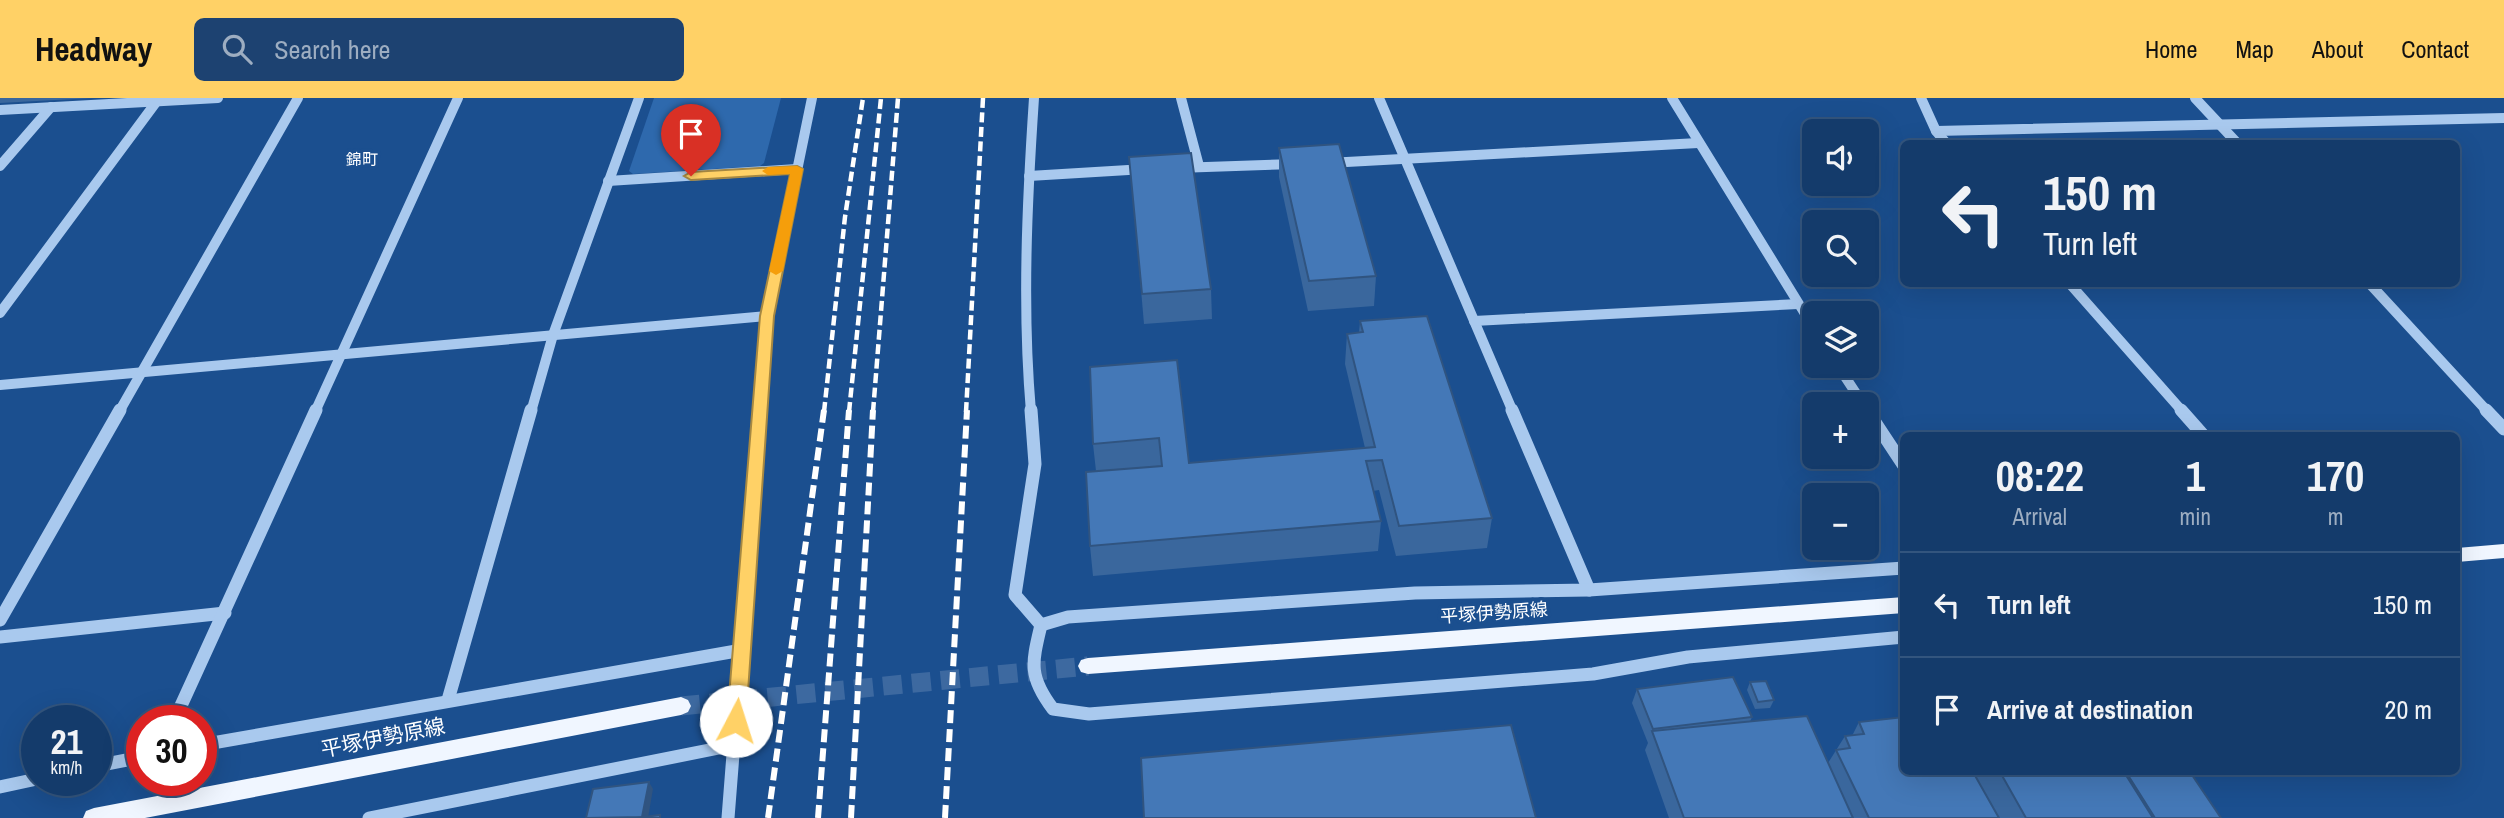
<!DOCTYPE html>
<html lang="en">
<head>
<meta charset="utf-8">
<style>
  body { margin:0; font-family:"Archivo Narrow","Noto Sans JP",sans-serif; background:#1d4271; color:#f1f3f6; height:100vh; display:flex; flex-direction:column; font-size:26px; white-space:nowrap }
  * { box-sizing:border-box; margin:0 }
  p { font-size:23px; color:#9dadc1 }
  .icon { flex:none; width:38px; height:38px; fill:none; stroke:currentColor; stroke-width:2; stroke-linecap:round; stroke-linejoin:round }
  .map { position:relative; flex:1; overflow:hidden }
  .details { position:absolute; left:1900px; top:334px; width:560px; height:343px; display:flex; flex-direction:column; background:#143b6b; border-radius:10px; box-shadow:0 7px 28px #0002,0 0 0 2px #33557e }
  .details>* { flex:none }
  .banner { position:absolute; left:1900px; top:42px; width:560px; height:147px; border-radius:10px; box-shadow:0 7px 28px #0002,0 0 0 2px #33557e; background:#143b6b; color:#f1f3f6; overflow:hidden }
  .controls { position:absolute; left:1802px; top:21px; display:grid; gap:14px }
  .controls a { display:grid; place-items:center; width:77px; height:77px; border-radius:10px; background:#143b6b; box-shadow:0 7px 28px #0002,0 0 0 2px #33557e; font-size:35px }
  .speed { position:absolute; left:21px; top:607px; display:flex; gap:14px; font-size:35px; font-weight:700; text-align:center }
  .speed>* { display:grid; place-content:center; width:91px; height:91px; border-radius:50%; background:#143b6b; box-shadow:0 7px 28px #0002,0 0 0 2px #33557e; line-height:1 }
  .speed small { font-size:18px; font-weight:400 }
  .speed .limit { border:10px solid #d22; background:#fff; color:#111 }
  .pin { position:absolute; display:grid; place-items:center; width:60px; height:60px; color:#fff; margin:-72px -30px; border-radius:50% 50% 50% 0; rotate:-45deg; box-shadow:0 0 7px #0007 }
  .pin .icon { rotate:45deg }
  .me { position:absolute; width:77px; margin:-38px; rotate:5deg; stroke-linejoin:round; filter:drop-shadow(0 0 5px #0008) }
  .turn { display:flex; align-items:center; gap:24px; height:147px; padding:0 28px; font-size:32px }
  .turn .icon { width:91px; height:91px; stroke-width:2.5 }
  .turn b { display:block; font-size:49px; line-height:60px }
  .eta { display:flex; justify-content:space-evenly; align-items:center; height:119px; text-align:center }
  .eta b { font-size:42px; font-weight:700; line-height:49px }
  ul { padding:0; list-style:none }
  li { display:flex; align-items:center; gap:21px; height:105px; padding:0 28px; border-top:2px solid #33557e }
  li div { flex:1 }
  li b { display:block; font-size:26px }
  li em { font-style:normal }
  header { display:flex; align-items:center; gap:42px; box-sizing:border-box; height:98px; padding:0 35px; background:#ffd166; color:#111 }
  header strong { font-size:33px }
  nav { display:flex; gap:38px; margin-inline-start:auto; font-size:24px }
  .search { width:490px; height:63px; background:#1d4271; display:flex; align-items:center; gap:18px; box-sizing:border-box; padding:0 24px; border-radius:10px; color:#9dadc1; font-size:26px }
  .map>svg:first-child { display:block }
  .green { fill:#2e69ad }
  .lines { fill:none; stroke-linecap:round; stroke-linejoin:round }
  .major-tunnel { stroke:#3d69a0; stroke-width:19; stroke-dasharray:19 10; stroke-linecap:butt }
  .minor-far1 { stroke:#a9c9ee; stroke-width:10 }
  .minor { stroke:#a9c9ee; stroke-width:13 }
  .major { fill:#f0f6ff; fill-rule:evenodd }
  .rail-far1 { stroke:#fff; stroke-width:4.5; stroke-dasharray:10 4.5; stroke-linecap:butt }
  .rail { stroke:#fff; stroke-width:6; stroke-dasharray:13 6; stroke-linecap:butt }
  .wall { fill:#3a679d }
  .shaded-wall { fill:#305480 }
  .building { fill:#4478b7; stroke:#305480; stroke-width:2 }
  .route { fill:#ffd166; stroke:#a68842; stroke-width:2 }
  .slow { fill:#f59e0b }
  .labels { text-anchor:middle; stroke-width:7; stroke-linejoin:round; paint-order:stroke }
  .far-neighbourhood-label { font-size:16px; fill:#fff; stroke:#1b4f8f }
  .street-label { font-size:18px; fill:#fff; stroke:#1b4f8f }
  .near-street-label { font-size:21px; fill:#fff; stroke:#1b4f8f }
</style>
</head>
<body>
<header>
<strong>Headway</strong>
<div class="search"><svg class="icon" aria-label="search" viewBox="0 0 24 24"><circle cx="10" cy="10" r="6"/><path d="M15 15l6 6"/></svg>Search here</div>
<nav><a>Home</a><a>Map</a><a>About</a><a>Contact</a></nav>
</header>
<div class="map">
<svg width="2504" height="720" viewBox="0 0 2504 720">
  <rect width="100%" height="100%" fill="#1b4f8f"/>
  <!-- green -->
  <path class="green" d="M654,0h127l-17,65 -4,3 -127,8 -4,-3z"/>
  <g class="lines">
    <!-- major-tunnel -->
    <path class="major-tunnel" d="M681,608l407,-40"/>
    <!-- minor-far1 -->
    <g class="minor-far1">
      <path d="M1181,0l18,68"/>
      <path d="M1379,0l134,314"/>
      <path d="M1672,0l143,232"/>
      <path d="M1921,0l15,33 11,13"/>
      <path d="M2195,0l43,46"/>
      <path d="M0,12l218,-12"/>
      <path d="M1936,33l568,-13"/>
      <path d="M1328,65l370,-20"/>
      <path d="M0,68l51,-59"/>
      <path d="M1177,70l118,-4"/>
      <path d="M1029,78l116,-7"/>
      <path d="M608,83l189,-12"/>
      <path d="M2070,186l113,128"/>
      <path d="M2370,186l118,128"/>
      <path d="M0,215l157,-212"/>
      <path d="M1474,223l324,-17"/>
      <path d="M1838,268l25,38"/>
      <path d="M0,287l767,-69"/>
      <path d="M119,314l179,-314"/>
      <path d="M315,314l143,-314"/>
      <path d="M531,314l22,-77 86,-237"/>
      <path d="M760,314l7,-96 45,-218"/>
      <path d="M1031,314c-9,-104 -4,-210 3,-314"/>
    </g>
    <!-- minor -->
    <g class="minor">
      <path d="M1031,312l4,54 -20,131 26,30"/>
      <path d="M1512,312l77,180"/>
      <path d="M1867,312l37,56"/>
      <path d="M2181,312l23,26"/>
      <path d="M2486,312l18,19"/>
      <path d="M0,522l120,-210"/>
      <path d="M1041,527c-9,38 -13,51 12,84l36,5 504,-40 95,-17 216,-20"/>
      <path d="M1041,527l27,-8 347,-24 174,-3 315,-22"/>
      <path d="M0,539l225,-24"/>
      <path d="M448,602l83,-290"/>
      <path d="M174,623l142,-311"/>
      <path d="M201,647l541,-95"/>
      <path d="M96,668l46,-9"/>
      <path d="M0,689l37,-8"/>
      <path d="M369,720l365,-73"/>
      <path d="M728,720l32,-408"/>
    </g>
    <!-- major -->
    <g class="major">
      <path d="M2504,446v14l-47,4v-14z"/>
      <path d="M1904,499v16l-816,61 -7,-2 -3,-6 3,-6 7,-2z"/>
      <path d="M681,599l7,3 3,6 -3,6 -7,3 -536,103h-62l3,-7 8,-3z"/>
    </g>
    <!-- rail-far1 -->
    <g class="rail-far1">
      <path d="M824,314l21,-195 18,-119"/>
      <path d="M849,314l32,-314"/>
      <path d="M873,314l25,-314"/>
      <path d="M966,314l17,-314"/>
    </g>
    <!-- rail -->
    <g class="rail">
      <path d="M768,720l56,-408"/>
      <path d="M818,720l31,-408"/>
      <path d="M851,720l22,-408"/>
      <path d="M945,720l22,-408"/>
    </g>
  </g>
  <!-- wall -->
  <g class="wall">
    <path d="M0,0h93l-93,5z"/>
    <path d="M1279,50l97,128 -2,30 -66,5 -29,-134z"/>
    <path d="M1132,88l79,103 1,30 -68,5z"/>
    <path d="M1360,223l132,197 -5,30 -91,8 -17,-66 -6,1 8,30 -3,30 -285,25 -3,-30 6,-75 -3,-27 -3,-77 99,96 176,-15 -20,-84 2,-30 12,-1z"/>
    <path d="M1750,584l24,18 -4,8 -15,1 -8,-19z"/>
    <path d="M1637,591l115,28 -2,5 78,41 17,-27h7l7,-14 45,50h286l31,46h-552l-24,-68 3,-7 -16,-40z"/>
  </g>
  <!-- shaded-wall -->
  <path class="shaded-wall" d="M649,684l4,7 -5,29h-6z"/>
  <!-- building -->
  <g class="building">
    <path d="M1339,46l37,132 -67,5 -30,-133z"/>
    <path d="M1191,55l20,136 -69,5 -13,-137z"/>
    <path d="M1427,218l65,202 -93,8 -17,-66 -16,1 15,60 -291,25 -4,-74 76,-6 -3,-28 -66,6 -3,-77 87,-7 12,103 186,-16 -28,-113 16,-2 -3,-11z"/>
    <path d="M1733,579l19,40 -99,12 -16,-40z"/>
    <path d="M1766,583l8,19 -16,2 -8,-20z"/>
    <path d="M1807,618l46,102h-169l-32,-87z"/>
    <path d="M1904,619v55h69l26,46h-130l-33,-68 14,-2 -5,-12 19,-2 -5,-12z"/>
    <path d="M1511,627l25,93h-392l-3,-60z"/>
    <path d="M2000,674h124l29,46h-127z"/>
    <path d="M2126,674h64l31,46h-66z"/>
    <path d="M649,684l-7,35 -56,1 7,-29z"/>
    <path d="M660,717v3h-24z"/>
  </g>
  <!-- route -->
  <path class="route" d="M797,68l6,3 -29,147 -28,405 -3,6h-13l-3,-6 33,-405 30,-142 -99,6 -7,-4 7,-4z"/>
  <!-- slow -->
  <path class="slow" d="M797,68l6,3 -20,102 -7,4 -7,-4 21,-97 -22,1 -6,-4 6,-4z"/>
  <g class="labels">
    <!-- far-neighbourhood labels -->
    <g class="far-neighbourhood-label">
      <text x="362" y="67">錦町</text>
    </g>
    <!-- street labels -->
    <g class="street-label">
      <text transform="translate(1494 515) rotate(-4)" y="6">平塚伊勢原線</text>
    </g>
    <!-- near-street labels -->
    <g class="near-street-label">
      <text transform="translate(383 640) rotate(-11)" y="7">平塚伊勢原線</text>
    </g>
  </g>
</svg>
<div class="controls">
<a><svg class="icon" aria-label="sound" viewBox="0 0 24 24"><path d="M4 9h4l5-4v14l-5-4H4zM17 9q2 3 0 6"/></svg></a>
<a><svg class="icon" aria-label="search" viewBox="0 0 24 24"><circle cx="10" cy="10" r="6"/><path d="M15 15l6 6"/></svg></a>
<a><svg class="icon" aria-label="layers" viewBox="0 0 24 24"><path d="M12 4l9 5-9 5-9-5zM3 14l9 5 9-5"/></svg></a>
<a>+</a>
<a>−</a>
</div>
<div class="speed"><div>21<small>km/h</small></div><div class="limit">30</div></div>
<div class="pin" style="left:691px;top:78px;background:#d93025"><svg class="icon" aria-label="arrive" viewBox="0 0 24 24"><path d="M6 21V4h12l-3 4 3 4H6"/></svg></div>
<svg class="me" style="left:736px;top:623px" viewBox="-20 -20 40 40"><circle r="19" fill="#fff"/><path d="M0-13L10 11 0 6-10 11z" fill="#ffd166"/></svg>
<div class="banner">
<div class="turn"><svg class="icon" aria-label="left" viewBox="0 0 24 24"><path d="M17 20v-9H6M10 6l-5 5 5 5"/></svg><div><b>150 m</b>Turn left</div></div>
</div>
<section class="details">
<div class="eta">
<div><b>08:22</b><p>Arrival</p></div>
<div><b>1</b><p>min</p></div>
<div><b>170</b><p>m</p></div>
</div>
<ul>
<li><svg class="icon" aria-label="left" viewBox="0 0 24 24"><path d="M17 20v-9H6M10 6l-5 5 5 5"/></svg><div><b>Turn left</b></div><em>150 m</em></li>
<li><svg class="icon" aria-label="arrive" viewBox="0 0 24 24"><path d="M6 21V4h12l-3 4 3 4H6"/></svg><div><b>Arrive at destination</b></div><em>20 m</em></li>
</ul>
</section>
</div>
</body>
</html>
